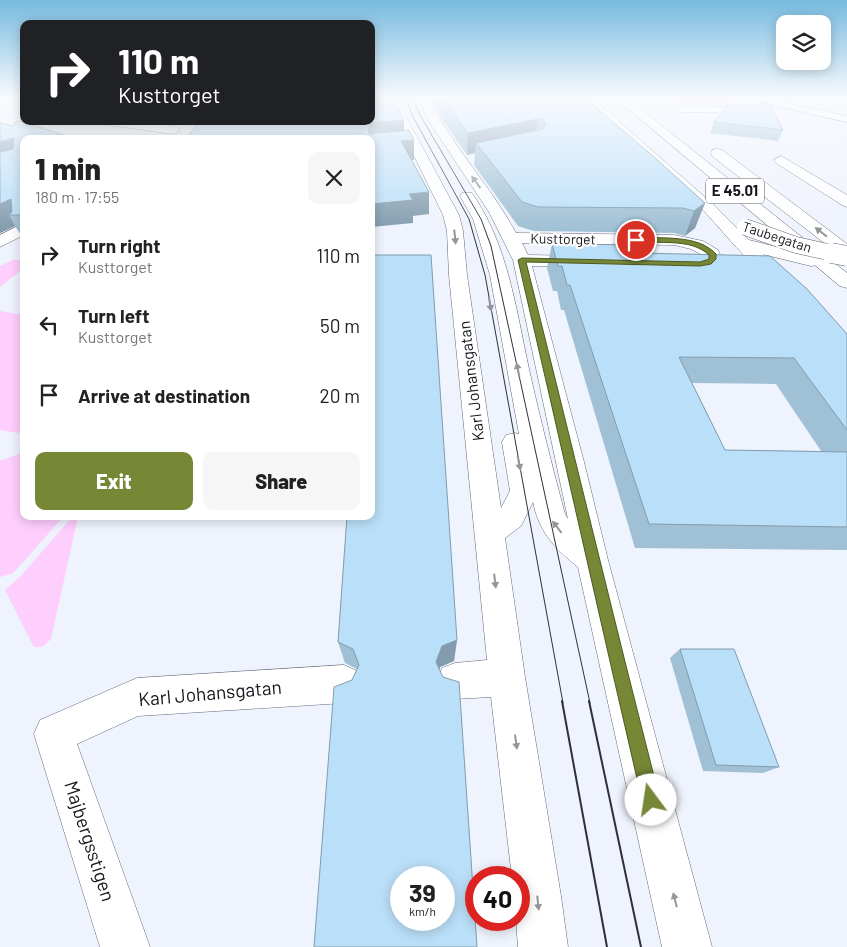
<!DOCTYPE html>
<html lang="en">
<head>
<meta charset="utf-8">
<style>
  body { margin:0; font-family:Barlow,sans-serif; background:#f6f6f6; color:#222; height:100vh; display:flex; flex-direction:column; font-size:19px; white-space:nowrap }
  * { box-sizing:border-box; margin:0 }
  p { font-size:16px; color:#767676 }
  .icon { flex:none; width:28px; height:28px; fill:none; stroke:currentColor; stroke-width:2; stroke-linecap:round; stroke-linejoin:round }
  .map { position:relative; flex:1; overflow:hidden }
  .side { position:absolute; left:20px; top:135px; width:355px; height:385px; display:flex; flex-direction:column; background:#fff; border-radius:10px; box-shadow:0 2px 12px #0003 }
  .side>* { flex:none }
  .guide { position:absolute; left:20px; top:20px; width:355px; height:105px; border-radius:10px; box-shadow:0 2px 12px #0003; background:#202124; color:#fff; overflow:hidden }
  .controls { position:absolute; left:776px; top:15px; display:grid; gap:10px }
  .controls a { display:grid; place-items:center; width:55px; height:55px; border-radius:10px; background:#fff; box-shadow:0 2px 12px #0003; font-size:25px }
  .speed { position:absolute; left:390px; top:866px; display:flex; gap:10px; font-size:25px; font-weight:700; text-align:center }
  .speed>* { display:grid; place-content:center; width:65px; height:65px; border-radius:50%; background:#fff; box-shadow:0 2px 12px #0003; line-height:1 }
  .speed small { font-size:12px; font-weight:400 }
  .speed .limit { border:8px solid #d22; background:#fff; color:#111 }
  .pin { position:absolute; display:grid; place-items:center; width:42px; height:42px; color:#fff; margin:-21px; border:2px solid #fff; border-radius:50%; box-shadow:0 1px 5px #0007 }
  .me { position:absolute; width:55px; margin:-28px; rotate:346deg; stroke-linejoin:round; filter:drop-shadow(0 0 4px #0008) }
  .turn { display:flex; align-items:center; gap:18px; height:105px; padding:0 15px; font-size:22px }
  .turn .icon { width:65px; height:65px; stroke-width:2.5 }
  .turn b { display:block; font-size:35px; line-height:42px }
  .round { display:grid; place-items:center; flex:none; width:52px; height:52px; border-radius:10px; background:#f6f6f6 }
  .head { display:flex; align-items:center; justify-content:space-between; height:85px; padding:0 15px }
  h1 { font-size:30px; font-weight:800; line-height:38px }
  .button { display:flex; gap:10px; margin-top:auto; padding:10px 15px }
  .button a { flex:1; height:58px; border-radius:10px; background:#768736; color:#fff; font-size:20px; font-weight:800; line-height:58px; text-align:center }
  .button a+a { background:#f6f6f6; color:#222 }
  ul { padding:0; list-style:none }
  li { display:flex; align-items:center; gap:15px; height:70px; padding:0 15px }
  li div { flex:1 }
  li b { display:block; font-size:19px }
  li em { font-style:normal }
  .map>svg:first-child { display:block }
  .green { fill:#fecefd }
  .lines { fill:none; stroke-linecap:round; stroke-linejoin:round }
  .minor-casing { stroke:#646a78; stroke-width:1 }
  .highway-casing { stroke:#646a78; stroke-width:1 }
  .minor { fill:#fff; fill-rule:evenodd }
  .highway { fill:#fff; fill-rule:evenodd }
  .tram-far1 { stroke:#2f3137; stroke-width:1 }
  .tram { stroke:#2f3137; stroke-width:2 }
  .minor-bridge-far1-casing { stroke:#646a78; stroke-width:17; stroke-linecap:butt }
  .minor-bridge-casing { stroke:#646a78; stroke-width:21; stroke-linecap:butt }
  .minor-bridge-far1 { stroke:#fff; stroke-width:16 }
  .minor-bridge { stroke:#fff; stroke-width:20 }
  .wall { fill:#a0c0d5; fill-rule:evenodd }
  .shaded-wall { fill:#829cae }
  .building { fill:#badff8; stroke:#829cae; fill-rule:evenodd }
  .oneway { fill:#959698 }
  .route { fill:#768736; stroke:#4d5823 }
  .labels { text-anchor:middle; stroke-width:4.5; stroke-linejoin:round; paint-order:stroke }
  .far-street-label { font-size:14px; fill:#14161b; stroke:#fff }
  .shield { fill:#fff; stroke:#5a5c5f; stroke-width:1 }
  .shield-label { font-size:15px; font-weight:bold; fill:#14161b }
  .street-label { font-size:16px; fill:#14161b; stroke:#fff }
  .near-street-label { font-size:19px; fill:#14161b; stroke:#fff }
</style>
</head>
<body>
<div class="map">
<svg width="847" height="947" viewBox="0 0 847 947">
  <rect width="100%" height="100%" fill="#eff3fd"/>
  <!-- green -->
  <g class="green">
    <path d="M673,98h45l33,9 -10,1 -4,-4h-37l2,3h-4l-3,-3 -9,-1 2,3h-5z"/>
    <path d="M15,259l9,3v6l-24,19v-21z"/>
    <path d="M0,311l24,4v114l-6,4 -18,-3z"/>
    <path d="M24,452v64h40l-48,54 -5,4 -11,3v-116z"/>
    <path d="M73,516h3l1,5 -26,118 -9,8h-8l-29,-57 15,-13z"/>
  </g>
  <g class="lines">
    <!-- minor casing -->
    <g class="minor-casing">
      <g id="minor">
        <path d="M386,98h10l63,117 4,16 4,44 34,233 9,-17 -8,-49 4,-7 9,-2 4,1 -29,-159 -17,-56 -13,-23 2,-3h10c36,52 44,116 57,176 11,49 23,97 36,145l3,5 -55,-259 -24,-48 -61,-92 -9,-22h10c23,49 62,88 87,135l158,2 29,6 15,9 4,9c-10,14 -34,12 -48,9l-3,-4 3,-4 29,-2 1,-2 -13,-7 -17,-4 -152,-2 6,12 57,1 6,1 3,4 -3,4 -6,1h-53l52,196 24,98 104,387h-50l-84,-380c-23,-18 -39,-35 -45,-65l-12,24 -16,12 20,139 36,219 7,51h-50l-2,-27h3v-42h-7l-21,-181 -36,2 -13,-5 -5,-13 5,-13 13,-5 32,-3 -38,-385 -2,-44 -4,-16z"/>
        <path d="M575,98h16l14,11 110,97 34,34 68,17 3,4 -3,4 -6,1 -74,-18 -32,-36 -108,-99z"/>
        <path d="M741,98h23l83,18v6z"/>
        <path d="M762,105l4,1 1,2 -1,2 -21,3 -64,-1 -5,-3 5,-3 64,1z"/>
        <path d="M94,121h37l43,5 6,4 -6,4 -74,-10z"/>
        <path d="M781,156l66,39v12l-5,-2 -66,-42 -2,-3z"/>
        <path d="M24,223v12l-24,12v-12z"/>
        <path d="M344,665l13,6 6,13 -6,13 -13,6 -206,13 -61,28 73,203h-50l-66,-213 6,-14 97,-42z"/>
      </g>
    </g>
    <!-- highway casing -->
    <g class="highway-casing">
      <g id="highway">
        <path d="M615,98h12l220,175v15l-7,-2z"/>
        <path d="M717,149l5,1 125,94v13l-6,-1 -129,-100 -1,-3 1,-3z"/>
        <path d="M743,239l6,1 38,38 2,4 -2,4 -7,2 -7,-2 -36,-38 -3,-4 3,-4z"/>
      </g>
    </g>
    <!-- minor -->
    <use href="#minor" class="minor"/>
    <!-- highway -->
    <use href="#highway" class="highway"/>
    <!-- tram-far1 -->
    <g class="tram-far1">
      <path d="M406,98l6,17 57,104 16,56 78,428"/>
      <path d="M413,98l7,17 61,104 10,27 99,457"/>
    </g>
    <!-- tram -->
    <g class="tram">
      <path d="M562,701l45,246"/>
      <path d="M589,701l52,246"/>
    </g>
    <!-- minor-bridge-far1 casing -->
    <g class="minor-bridge-far1-casing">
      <path id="minor-bridge-far1" d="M745,227l51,18 41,9"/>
    </g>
    <!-- minor-bridge casing -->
    <g class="minor-bridge-casing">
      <path id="minor-bridge" d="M831,253l16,3"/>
    </g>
    <!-- minor-bridge-far1 -->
    <use href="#minor-bridge-far1" class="minor-bridge-far1"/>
    <!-- minor-bridge -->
    <use href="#minor-bridge" class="minor-bridge"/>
  </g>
  <!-- wall -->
  <g class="wall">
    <path d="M432,98h153l120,105 -10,25 -10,8 -11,-3 -140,-2 -16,-5 -44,-61 1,-12 -8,2 -25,-36z"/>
    <path d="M714,122l69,8 -5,11 -68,-8z"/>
    <path d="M0,123l13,3 11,13v99h-1l-8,-12 -15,7z"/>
    <path d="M552,244l94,9 201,81v216l-212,-2 -71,-238h-3l-4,-19h-4l-6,-23zM692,383l84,1 45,67 -96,-1z"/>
    <path d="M457,640l-3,21 -14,6 -88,13 5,-11 -12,-6 -7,-21z"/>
    <path d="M680,649l99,118 -16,6 -60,-2 -33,-113z"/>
  </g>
  <!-- shaded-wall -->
  <g class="shaded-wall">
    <path d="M538,119l-3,21 -59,3 -1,10 -8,2 1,-22z"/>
    <path d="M404,120v19l-33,3 -3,-10 2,-9z"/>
    <path d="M14,138l10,18 -24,9v-23z"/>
    <path d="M414,140v20l-13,1v-20z"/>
    <path d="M429,192v22l-16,2v7l-42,4v-23l38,-10z"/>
    <path d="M11,199l10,16h-12l6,11 -15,7v-29z"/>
    <path d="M705,203l-10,25 -10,8 9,-25z"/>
    <path d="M649,245l-9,25 -2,-17z"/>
    <path d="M457,640l-3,21 -14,6 -5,15 1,-20 6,-16z"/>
  </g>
  <!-- building -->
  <g class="building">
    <path d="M379,98h13l12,22 -34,3 -2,9 2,2 39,-4 5,10 -13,1 28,51 -20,2 4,6 -42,4v-65h-185l14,-18h171v-20z"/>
    <path d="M442,98h143l69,59 51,46 -11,8 -11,-3 -145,-1 -16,-5 -46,-59 67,-14 3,-5 -3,-4 -5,-1 -70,14z"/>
    <path d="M769,102l14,28 -69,-8 14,-17 25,1z"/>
    <path d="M20,121l56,18h-52v76h-15l3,-3 -1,-13 -11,5v-52l13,-3 1,-11 -14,4v-19l13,3 3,-4z"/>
    <path d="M552,244l97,1 -11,8 132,3 37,33 40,45v96l-53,-72 -115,-1 46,93 122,2v75l-198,-3 -79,-239h-3l-5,-19h-4z"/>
    <path d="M371,255h60l26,385 -15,6 -6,16 7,15 16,5 18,265h-163l20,-260 18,-7 7,-15 -6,-16 -15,-7 9,-126h24zM401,878h43v42h-43z"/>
    <path d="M680,649h54l45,118 -63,-2z"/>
  </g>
  <!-- one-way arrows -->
  <defs><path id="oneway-solid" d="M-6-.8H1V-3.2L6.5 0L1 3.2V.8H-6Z" transform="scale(1.25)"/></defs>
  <g class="oneway">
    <use href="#oneway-solid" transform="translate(476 182) rotate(-126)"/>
    <use href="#oneway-solid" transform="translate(821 232) rotate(-142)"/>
    <use href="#oneway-solid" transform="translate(455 237) rotate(84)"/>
    <use href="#oneway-solid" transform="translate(490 304) rotate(80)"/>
    <use href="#oneway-solid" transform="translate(518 370) rotate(-101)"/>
    <use href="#oneway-solid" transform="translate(519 463) rotate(79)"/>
    <use href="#oneway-solid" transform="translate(557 527) rotate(-128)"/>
    <use href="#oneway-solid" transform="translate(495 581) rotate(83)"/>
    <use href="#oneway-solid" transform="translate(516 742) rotate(82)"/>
    <use href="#oneway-solid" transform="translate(675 900) rotate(-104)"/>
    <use href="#oneway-solid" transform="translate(538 903) rotate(84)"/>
  </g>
  <!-- sky -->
  <linearGradient id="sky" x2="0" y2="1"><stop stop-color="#76badf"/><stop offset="0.42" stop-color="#f8fafe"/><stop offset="1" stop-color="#f8fafe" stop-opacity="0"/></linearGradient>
  <rect width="847" height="231" fill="url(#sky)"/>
  <!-- route -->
  <path class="route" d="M636,237c25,2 62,-3 80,17v5l-5,5 -11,2 -174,-4c45,179 88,359 134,538l-3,6 -6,2 -6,-2 -3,-6c-42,-180 -82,-361 -124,-540l4,-2 178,4 9,-3v-4c-19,-18 -52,-10 -75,-14v-3z"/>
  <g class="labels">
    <!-- far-street labels -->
    <g class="far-street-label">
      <text transform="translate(777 237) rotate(18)" y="5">Taubegatan</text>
      <text transform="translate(563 239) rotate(1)" y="5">Kusttorget</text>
    </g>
    <!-- shield labels -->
    <rect class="shield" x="706" y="178.5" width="58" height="25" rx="4"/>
    <g class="shield-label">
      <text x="735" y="196">E 45.01</text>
    </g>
    <!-- street labels -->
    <g class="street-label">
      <text transform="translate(471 381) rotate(-97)" y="6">Karl Johansgatan</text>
    </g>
    <!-- near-street labels -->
    <g class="near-street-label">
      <text transform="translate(210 693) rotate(-5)" y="7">Karl Johansgatan</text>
      <text transform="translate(90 841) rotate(72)" y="7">Majbergsstigen</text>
    </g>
  </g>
</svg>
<div class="controls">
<a><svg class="icon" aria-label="layers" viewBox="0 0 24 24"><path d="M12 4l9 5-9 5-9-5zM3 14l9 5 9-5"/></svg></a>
</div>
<div class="speed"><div>39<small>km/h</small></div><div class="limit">40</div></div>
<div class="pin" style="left:636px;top:240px;background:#d93025"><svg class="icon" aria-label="arrive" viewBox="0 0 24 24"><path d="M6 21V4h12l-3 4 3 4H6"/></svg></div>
<svg class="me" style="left:651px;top:800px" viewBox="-20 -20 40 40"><circle r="19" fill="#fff"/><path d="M0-13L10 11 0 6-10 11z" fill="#768736"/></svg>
<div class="guide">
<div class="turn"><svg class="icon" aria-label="right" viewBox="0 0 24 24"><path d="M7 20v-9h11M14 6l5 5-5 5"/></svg><div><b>110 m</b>Kusttorget</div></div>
</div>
<section class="side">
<div class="head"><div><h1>1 min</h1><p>180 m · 17:55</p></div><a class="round"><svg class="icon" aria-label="close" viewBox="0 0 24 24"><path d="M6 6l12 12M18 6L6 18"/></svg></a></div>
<ul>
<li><svg class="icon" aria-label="right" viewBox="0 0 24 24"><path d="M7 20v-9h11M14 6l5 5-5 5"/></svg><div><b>Turn right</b><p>Kusttorget</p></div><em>110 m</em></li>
<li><svg class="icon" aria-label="left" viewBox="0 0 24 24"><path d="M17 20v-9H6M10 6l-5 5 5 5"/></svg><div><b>Turn left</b><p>Kusttorget</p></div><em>50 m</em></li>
<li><svg class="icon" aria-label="arrive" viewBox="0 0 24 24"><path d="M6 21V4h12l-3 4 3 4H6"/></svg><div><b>Arrive at destination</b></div><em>20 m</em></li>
</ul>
<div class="button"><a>Exit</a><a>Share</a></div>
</section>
</div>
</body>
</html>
